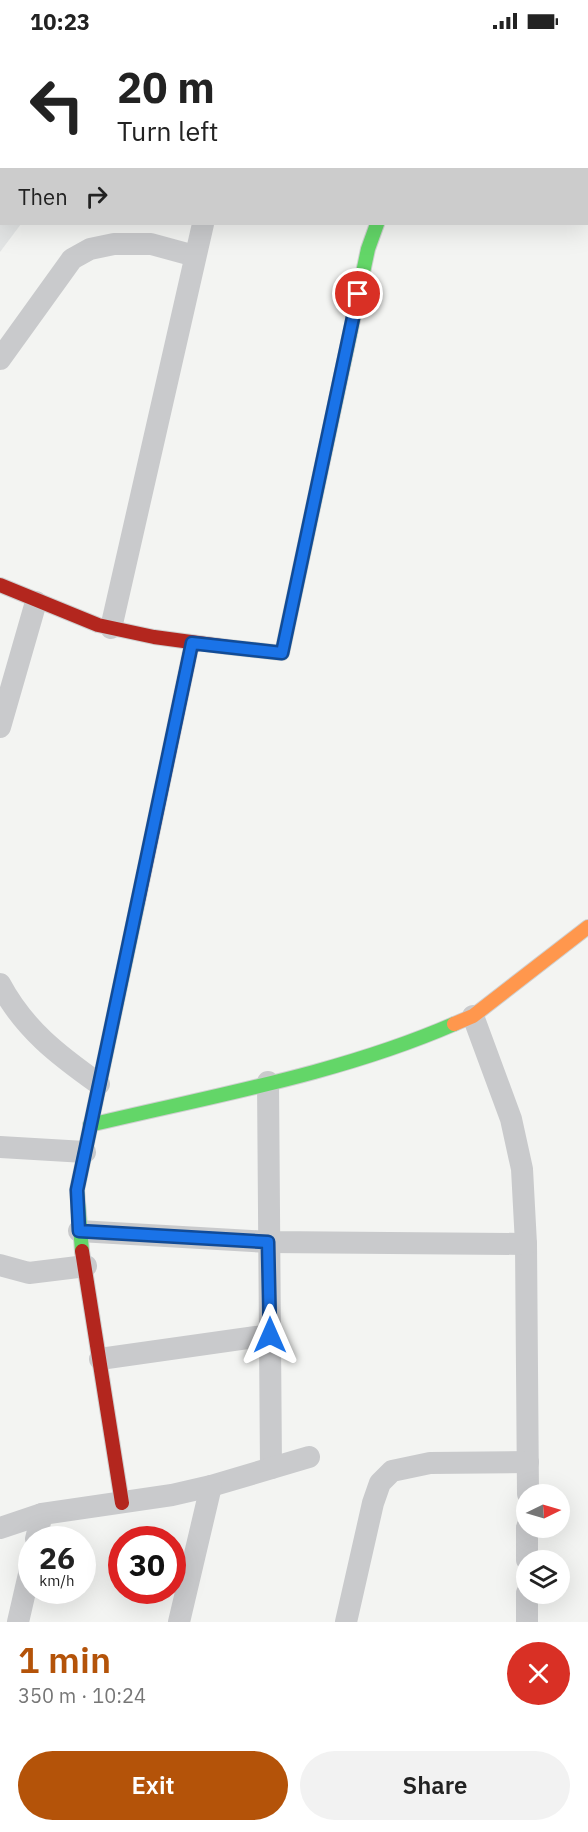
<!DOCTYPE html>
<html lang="en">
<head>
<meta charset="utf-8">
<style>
  body { margin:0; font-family:"IBM Plex Sans",sans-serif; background:#f2f2f2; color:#222; height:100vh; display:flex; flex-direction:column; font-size:22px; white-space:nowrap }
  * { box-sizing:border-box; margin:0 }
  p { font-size:20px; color:#767676 }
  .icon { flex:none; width:33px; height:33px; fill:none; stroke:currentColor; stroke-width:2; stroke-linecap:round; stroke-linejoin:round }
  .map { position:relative; height:1580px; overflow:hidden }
  .panel { display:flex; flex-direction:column; background:#fff; flex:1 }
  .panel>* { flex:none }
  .banner { position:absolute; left:0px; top:0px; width:588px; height:183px; box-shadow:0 6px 24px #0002; background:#fff; color:#222; overflow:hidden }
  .needle { width:39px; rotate:85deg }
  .controls { position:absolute; left:516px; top:1442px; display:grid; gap:12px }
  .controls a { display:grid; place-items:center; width:54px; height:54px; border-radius:50%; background:#fff; box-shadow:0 6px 24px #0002; font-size:30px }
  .speed { position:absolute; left:18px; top:1484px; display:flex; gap:12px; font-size:30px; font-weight:700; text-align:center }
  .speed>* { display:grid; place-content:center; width:78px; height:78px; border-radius:50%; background:#fff; box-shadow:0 6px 24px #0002; line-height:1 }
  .speed small { font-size:15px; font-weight:400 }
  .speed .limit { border:9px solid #d22; background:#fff; color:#111 }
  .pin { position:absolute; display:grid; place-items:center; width:51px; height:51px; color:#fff; margin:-26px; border:3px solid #fff; border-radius:50%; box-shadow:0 2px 6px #0007 }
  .me { position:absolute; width:66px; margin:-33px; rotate:0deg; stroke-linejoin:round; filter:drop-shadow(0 0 4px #0008) }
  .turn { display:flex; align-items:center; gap:21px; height:126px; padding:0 18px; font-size:27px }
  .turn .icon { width:78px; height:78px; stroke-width:2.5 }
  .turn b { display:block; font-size:42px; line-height:51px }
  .then { display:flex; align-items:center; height:57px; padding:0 18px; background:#0003; gap:12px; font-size:22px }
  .round { display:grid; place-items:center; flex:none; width:63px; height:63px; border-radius:32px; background:#f2f2f2 }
  .headline { display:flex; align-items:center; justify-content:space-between; height:102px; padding:0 18px }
  h1 { font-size:36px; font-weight:600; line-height:45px; color:#b45309 }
  .primary-button { display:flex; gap:12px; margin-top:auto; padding:12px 18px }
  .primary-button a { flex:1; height:69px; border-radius:36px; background:#b45309; color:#fff; font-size:24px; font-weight:600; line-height:69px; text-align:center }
  .primary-button a+a { background:#f2f2f2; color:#222 }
  .status { display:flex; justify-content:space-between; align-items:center; height:42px; padding:0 30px; background:#fff; direction:ltr }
  .status svg { height:16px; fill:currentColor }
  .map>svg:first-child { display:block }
  .built { fill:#e3e5e5 }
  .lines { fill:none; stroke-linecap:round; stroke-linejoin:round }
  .fast-casing { stroke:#cfd0d0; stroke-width:16 }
  .slow-casing { stroke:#cfd0d0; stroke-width:16 }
  .jam-casing { stroke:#cfd0d0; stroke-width:16 }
  .street { stroke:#c9cacc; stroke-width:22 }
  .fast { stroke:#63d668; stroke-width:14 }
  .slow { stroke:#ff974d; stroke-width:14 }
  .jam { stroke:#b3261e; stroke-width:14 }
  .route-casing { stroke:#114b97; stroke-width:15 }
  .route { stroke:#1a73e8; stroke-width:10 }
</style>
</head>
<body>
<div class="status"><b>10:23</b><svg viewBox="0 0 49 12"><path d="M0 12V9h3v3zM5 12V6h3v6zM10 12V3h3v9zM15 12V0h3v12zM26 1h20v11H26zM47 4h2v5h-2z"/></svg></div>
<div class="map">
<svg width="588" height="1580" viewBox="0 0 588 1580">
  <rect width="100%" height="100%" fill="#f3f4f2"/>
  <!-- built -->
  <path class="built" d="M0,0h151l-149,2v180h19l-21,28z"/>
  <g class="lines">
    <!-- fast casing -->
    <g class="fast-casing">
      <g id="fast">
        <path d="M228,605l54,6 86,-404 9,-25"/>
        <path d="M90,1083c121,-29 249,-51 364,-101"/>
        <path d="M82,1209l-5,-61 61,-289"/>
      </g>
    </g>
    <!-- slow casing -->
    <g class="slow-casing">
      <path id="slow" d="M454,982l19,-8 115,-89"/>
    </g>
    <!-- jam casing -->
    <g class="jam-casing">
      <g id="jam">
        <path d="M0,543l98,40 56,12 74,10"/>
        <path d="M138,859l54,-258"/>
        <path d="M82,1209l40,252"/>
      </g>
    </g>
    <!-- street -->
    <g class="street">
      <path d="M321,0l8,2"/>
      <path d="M267,2l5,-2"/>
      <path d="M443,2l1,-2"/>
      <path d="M586,79h2"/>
      <path d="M0,317l72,-100 18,-10 24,-5h37l44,12"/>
      <path d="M111,586l92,-404"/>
      <path d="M0,685l36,-125"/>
      <path d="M0,942c24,45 58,71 99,100"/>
      <path d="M473,974l38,103 11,50 4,75 2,250"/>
      <path d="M268,1040l3,386"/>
      <path d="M0,1105l85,5"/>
      <path d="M79,1189l190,11 257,2"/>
      <path d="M0,1223l29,8 57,-7"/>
      <path d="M100,1317l170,-24"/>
      <path d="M0,1486l42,-14 130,-19 39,-9 98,-29"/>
      <path d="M36,1497l6,-25"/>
      <path d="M527,1518v-33"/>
      <path d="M18,1580l14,-61"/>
      <path d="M179,1580l32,-136"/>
      <path d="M346,1580l27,-119 7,-20 12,-12 38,-8 98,-1"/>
      <path d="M527,1580v-29"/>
    </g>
    <!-- fast -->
    <use href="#fast" class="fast"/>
    <!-- slow -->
    <use href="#slow" class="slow"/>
    <!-- jam -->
    <use href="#jam" class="jam"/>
  </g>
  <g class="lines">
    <!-- route casing -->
    <g class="route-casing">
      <path id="route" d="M270,1293l-2,-93 -189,-11 -2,-41 115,-547 90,10 76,-359"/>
    </g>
    <!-- route -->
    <use href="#route" class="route"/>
  </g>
</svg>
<div class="controls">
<a><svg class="needle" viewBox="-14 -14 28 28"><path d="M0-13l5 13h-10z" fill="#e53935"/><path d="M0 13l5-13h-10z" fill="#767676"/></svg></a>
<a><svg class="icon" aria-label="layers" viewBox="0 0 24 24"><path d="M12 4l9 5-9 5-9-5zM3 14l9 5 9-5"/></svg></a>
</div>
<div class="speed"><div>26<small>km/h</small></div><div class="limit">30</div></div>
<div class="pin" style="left:358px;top:252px;background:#d93025"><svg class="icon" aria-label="arrive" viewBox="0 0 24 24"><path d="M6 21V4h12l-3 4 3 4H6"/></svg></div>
<svg class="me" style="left:270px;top:1293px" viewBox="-20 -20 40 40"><path d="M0-17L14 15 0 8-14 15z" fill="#1a73e8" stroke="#fff" stroke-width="4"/></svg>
<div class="banner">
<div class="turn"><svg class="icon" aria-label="left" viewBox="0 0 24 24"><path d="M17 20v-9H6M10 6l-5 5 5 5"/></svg><div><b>20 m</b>Turn left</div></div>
<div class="then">Then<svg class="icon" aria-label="right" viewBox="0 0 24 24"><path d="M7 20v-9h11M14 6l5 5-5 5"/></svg></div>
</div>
</div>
<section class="panel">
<div class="headline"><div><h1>1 min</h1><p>350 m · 10:24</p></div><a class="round" style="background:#d93025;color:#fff"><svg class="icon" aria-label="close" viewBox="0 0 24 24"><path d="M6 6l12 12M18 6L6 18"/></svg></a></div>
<div class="primary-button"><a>Exit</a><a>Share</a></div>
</section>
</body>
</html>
